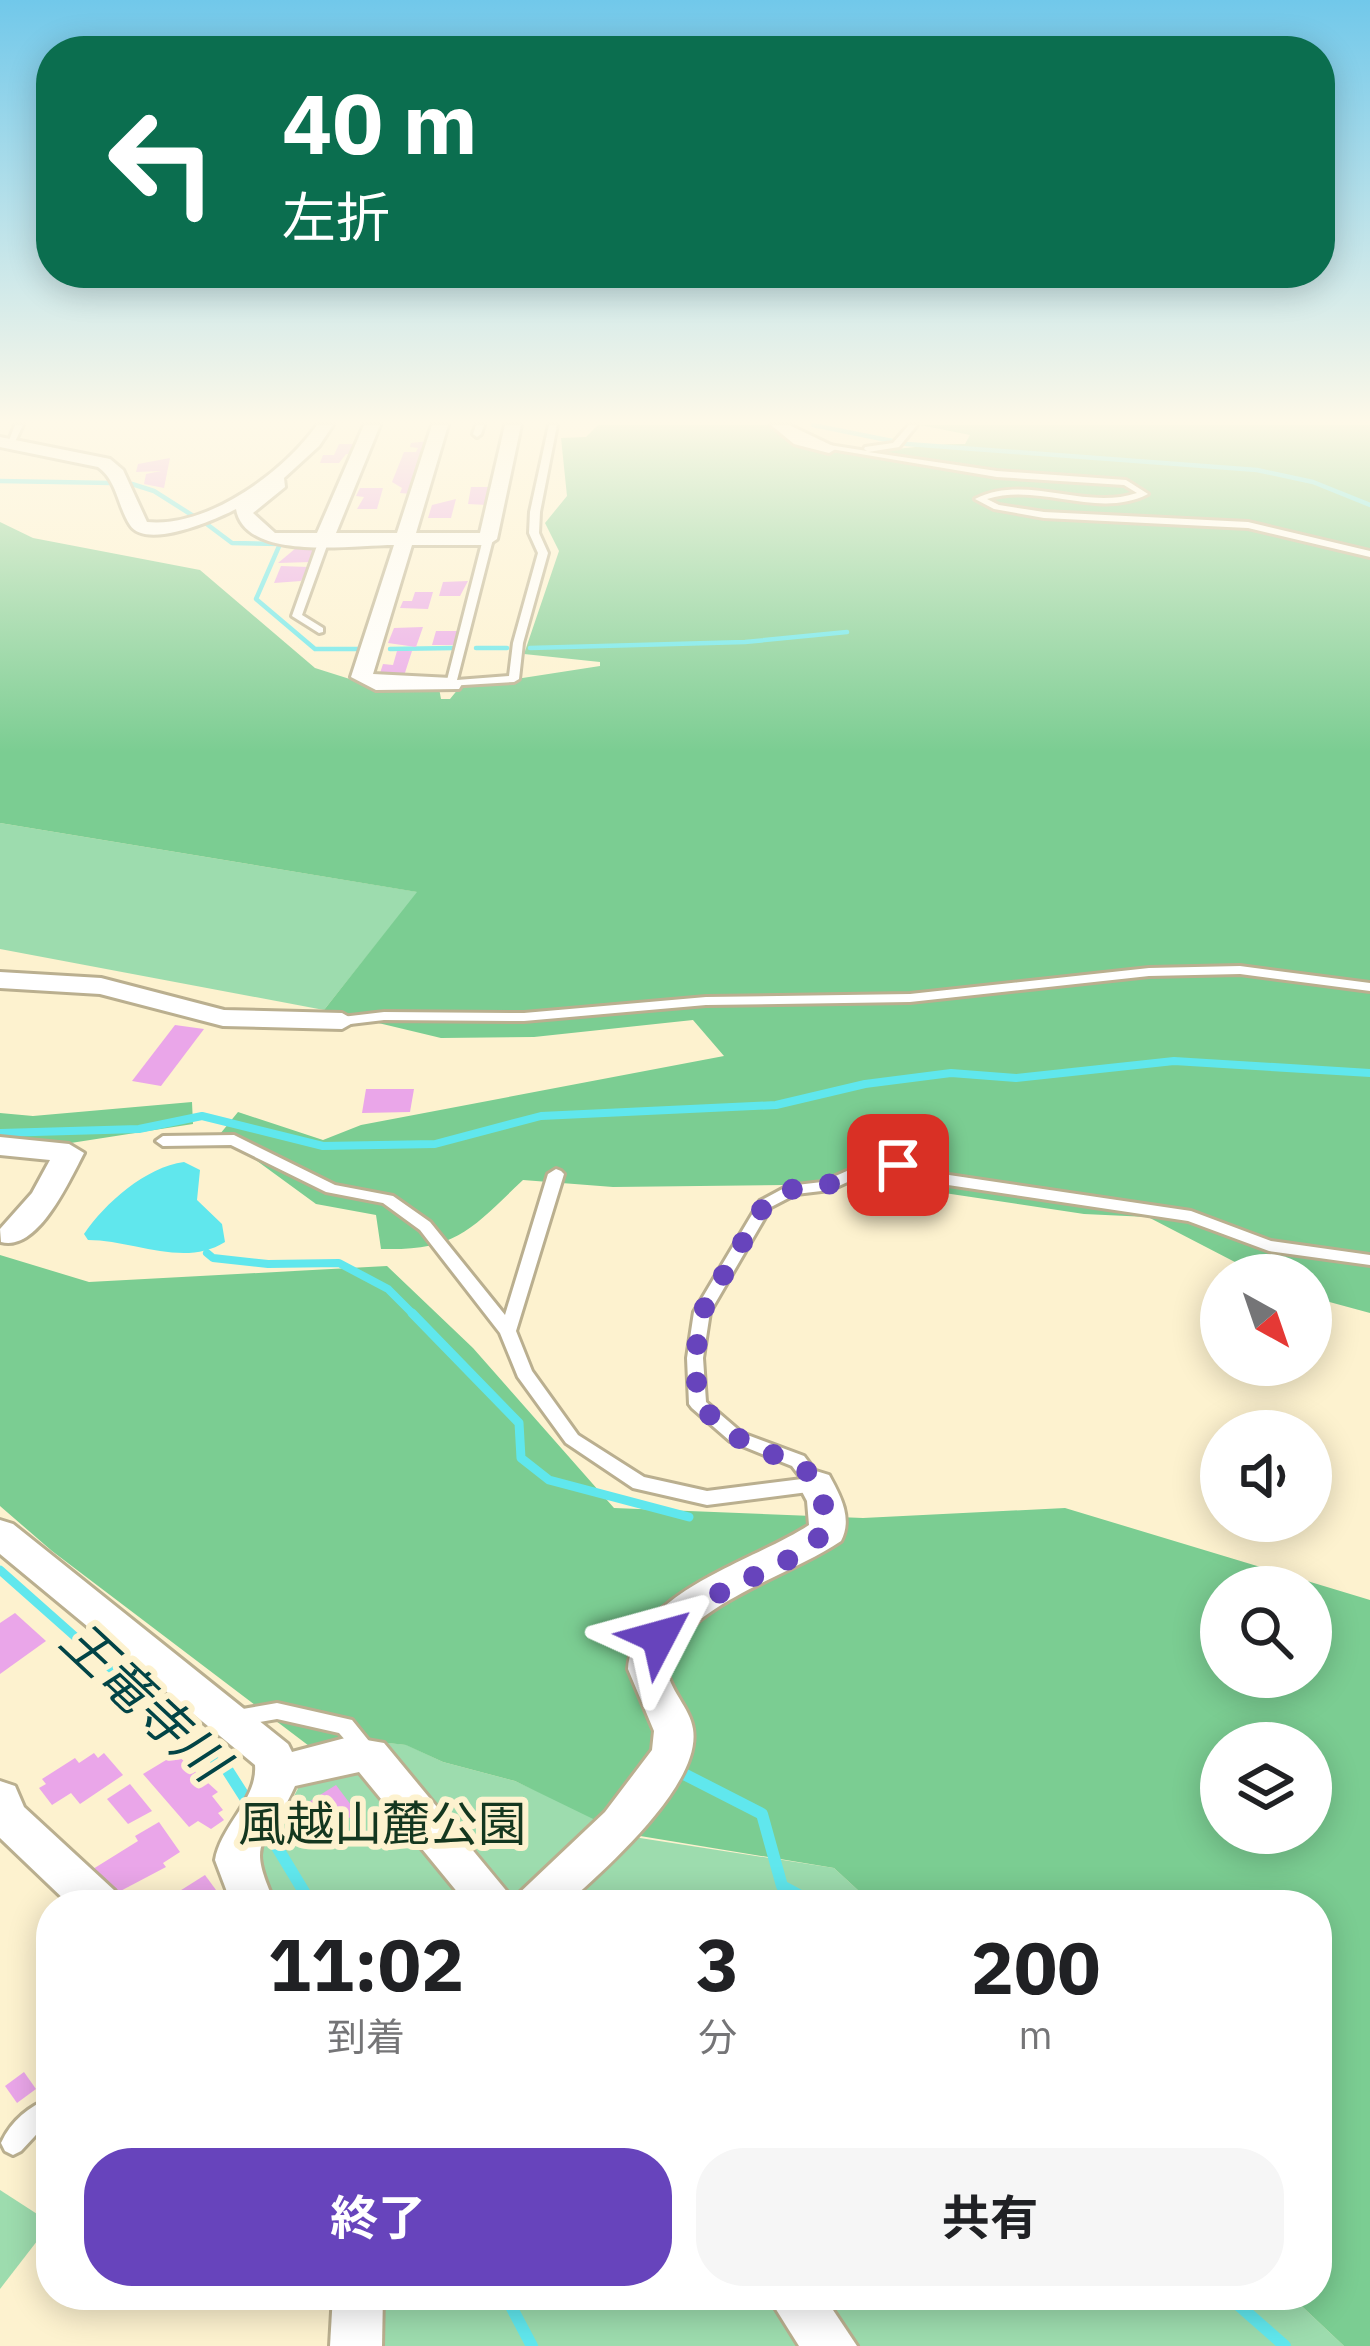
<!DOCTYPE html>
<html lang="ja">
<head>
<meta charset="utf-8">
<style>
  body { margin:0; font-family:"IBM Plex Sans","Noto Sans JP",sans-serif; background:#f6f6f6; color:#202124; height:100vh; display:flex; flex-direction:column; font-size:45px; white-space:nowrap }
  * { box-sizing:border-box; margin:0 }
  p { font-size:39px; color:#757577 }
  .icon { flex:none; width:66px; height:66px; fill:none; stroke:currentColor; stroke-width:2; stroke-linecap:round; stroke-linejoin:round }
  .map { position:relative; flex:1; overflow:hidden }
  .drawer { position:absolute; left:36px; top:1890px; width:1296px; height:420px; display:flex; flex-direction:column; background:#fff; border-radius:48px; box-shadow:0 6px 30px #0003 }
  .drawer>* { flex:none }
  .banner { position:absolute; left:36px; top:36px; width:1299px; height:252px; border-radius:48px; box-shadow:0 6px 30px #0003; background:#0b6e4f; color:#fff; overflow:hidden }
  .needle { width:78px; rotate:140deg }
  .tools { position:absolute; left:1200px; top:1254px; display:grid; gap:24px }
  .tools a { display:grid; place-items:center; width:132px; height:132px; border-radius:50%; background:#fff; box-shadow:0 6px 30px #0003; font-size:60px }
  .pin { position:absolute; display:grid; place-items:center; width:102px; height:102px; color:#fff; margin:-51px; border-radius:24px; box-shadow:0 6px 18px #0006 }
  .me { position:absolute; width:132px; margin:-66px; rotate:51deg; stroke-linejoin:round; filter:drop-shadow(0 0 9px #0008) }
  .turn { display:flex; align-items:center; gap:42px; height:252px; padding:0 48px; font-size:54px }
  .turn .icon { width:156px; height:156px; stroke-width:2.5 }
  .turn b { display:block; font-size:84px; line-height:102px }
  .eta { display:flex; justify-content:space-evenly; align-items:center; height:204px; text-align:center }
  .eta b { font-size:72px; font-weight:700; line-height:84px }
  .primary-button { display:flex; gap:24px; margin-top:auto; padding:24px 48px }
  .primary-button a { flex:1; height:138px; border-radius:48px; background:#6744bc; color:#fff; font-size:48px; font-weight:700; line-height:138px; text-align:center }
  .primary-button a+a { background:#f6f6f6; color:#202124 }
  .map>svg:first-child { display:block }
  .green { fill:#9ddcae }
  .forest { fill:#7bcd92; fill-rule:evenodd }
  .water { fill:#60e7ed }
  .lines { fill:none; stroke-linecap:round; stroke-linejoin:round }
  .stream-far3 { stroke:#60e7ed; stroke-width:4.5 }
  .stream-far2 { stroke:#60e7ed; stroke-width:8 }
  .stream-far1 { stroke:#60e7ed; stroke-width:9 }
  .stream { stroke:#60e7ed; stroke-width:12 }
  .building { fill:#eaa6e9 }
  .lane-casing { stroke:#baaf8f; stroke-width:6 }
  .street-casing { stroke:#baaf8f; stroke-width:6 }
  .lane { fill:#fff; fill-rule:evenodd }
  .street { fill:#fff; fill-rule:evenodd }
  .route { stroke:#6744bc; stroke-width:21; stroke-dasharray:0 37.8 }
  .labels { text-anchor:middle; stroke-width:12; stroke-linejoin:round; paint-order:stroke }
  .near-park-label { font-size:48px; fill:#14371f; stroke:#fdf2cf }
  .near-water-label { font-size:51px; font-style:italic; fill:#024446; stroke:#fdf2cf }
</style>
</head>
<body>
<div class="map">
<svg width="1370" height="2346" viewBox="0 0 1370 2346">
  <rect width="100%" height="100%" fill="#fdf2cf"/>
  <!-- green -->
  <g class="green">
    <path d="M0,823l418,69 -94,118 -324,-61z"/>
    <path d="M371,1741l36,4 36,17 72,19 125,57 194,30 40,37h-597l-22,-54 39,-55 23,-44z"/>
    <path d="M0,2190l51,33 -51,66z"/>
    <path d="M384,2295h906l54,51h-959z"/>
  </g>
  <!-- forest -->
  <g class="forest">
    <path d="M598,425h188l-10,4c55,40 126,14 189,15l5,-9 -50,-10h450v888l-59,-16v-22h-51l-112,-58 -64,-3 -200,-30 -271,3 -90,-7c-52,49 -66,71 -142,69l-5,-34 -60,-11 -96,-70 18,-22 85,28 38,-15 363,-69 -31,-36 -159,17 -93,1 -117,-28 93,-118 -417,-69v-301l33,16 167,32 115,98 60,19 64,1 2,11h9l9,-11 141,-22v-4l-76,-8 35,-103 -14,-28 22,-27 -6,-58 25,-1z"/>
    <path d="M192,1102l1,22 -193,30v-41l33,3z"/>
    <path d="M0,1255l89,27 298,-16 86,82 141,160 249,10 202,-10 305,92v746h-26l-54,-51h27v-390h-443l-40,-37 -212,-35 -107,-52 -72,-19 -37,-17 -36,-4 -53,11 -265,-201 -52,-45zM1221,1587h90v90h-90zM1221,1743h90v90h-90z"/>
  </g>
  <!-- water -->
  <path class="water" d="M184,1162l16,8 -3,30 25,24 3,18c-41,26 -91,-2 -137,-2l-4,-6c21,-31 62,-67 100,-72z"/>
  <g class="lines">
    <!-- stream-far3 -->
    <g class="stream-far3">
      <path d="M813,425l94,19 350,26 56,12 57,23"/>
      <path d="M0,481l112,2"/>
      <path d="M132,484l22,7 41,26"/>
      <path d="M204,522l28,21 48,1 -24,55 59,50h50"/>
      <path d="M476,648h31"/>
      <path d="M530,648l215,-6 102,-10"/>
      <path d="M390,649l64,-1"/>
    </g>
    <!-- stream-far2 -->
    <g class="stream-far2">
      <path d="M0,1133l139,-4 63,-13 121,30 112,-2 106,-28 235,-11 89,-21 86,-11 65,5 158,-17 196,12"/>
      <path d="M207,1253l6,5 55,6 71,-1 49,26 27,27"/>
    </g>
    <!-- stream-far1 -->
    <g class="stream-far1">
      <path d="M412,1313l107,110 2,35 28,22 140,37"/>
      <path d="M0,1570l230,204"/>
      <path d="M680,1772l4,2"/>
    </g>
    <!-- stream -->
    <g class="stream">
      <path d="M228,1771l23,36"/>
      <path d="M680,1772l82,42 20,72 35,19"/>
      <path d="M263,1824l49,81"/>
      <path d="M505,2295l27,51"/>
      <path d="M1227,2295l58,51"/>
    </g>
  </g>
  <!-- building -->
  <g class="building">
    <path d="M429,441l-17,38h6l-6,15 -12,-1 2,-5 -10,-6 12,-30h12l2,-4 -8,-1 1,-4z"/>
    <path d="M339,444h18l-4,10h-7l-7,9h-19l3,-8h11z"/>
    <path d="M170,458l-6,30 -20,-4 2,-10 15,-3 -25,1 2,-8z"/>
    <path d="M471,487h23l-7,18 -19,-1z"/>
    <path d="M360,488h23l-6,21h-20l7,-12 -8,-1z"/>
    <path d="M456,499l-5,19h-23l4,-13z"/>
    <path d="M296,548h22l-7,14 -33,1z"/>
    <path d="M281,566l27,1 -7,14 -27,2z"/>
    <path d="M468,581l-8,15h-21l4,-14z"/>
    <path d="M415,592h18l-5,17 -28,-1 3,-7h9z"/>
    <path d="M423,627l-7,20 -28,-4 6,-15z"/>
    <path d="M436,631h23l-4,14h-23z"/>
    <path d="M397,651h15l-9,28h-13l2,-6h-12l3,-9 10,1z"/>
    <path d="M175,1025l29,4 -43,57 -29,-5z"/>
    <path d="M366,1089h48l-4,23 -48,1z"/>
    <path d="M15,1613l31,28 -46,33v-51z"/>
    <path d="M94,1753l4,5 6,-5 19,22 -43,29 -9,-11 -19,12 -13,-17 7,-4 -4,-5 33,-21 4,5z"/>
    <path d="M176,1754l42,38 -6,4 11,14 -5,3 6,7 -13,9 -13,-8 -9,6 -46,-53z"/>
    <path d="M130,1784l22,27 -24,13 -21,-25z"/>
    <path d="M336,1785l21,28 -29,18 -21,-28z"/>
    <path d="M159,1822l21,30 -17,11 3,4 -55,29 -18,-27 45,-28 -3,-5z"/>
    <path d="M205,1875l22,30h-56l-4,-6z"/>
    <path d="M24,2072l12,17 -19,14 -12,-17z"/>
  </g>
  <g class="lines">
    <!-- lane casing -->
    <g class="lane-casing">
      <g id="lane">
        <path d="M15,425h8l-11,23h-6z"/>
        <path d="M476,425h8l-3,9 -4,3 -4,-3z"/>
        <path d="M549,425h8l-17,87 -1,21 9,20 -25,90 -4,36 -5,3 -67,4 -1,-2 37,-145 5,-3 5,3 -36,141 52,-4 4,-33 25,-90 -9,-20 1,-21z"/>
        <path d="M909,425h8l-18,22 -31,5 129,19 129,9 22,14c-50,26 -108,-12 -161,5l12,6 45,7 204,10 122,29v6l-122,-29 -204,-10 -50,-9 -19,-10c51,-26 109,12 162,-6l-13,-8 -127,-8 -172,-29 4,-3 38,6 -3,-2 1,-2 28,-4z"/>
        <path d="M324,537l5,3 -27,75 21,13v4l-4,1 -27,-17 27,-76z"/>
        <path d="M1240,966l130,17v8l-130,-17 -91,2 -239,26 -204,3 -182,16 -140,-1 -42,5 -7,-4 7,-4 42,-5 140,1 182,-16 204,-3 239,-26z"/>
        <path d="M234,1135l101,50 58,11 37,26 75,93 43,-141 8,-5 5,2 3,3 -48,157 16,40 46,64 66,42 63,14 95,-12 -10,-13 -62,-25 -38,-33 -3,-4 -2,-46 7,-46 66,-111 28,-15 34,-4 52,-23 24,1 51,15 242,36 80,30 99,14v10l-101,-14 -81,-30 -240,-36 -51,-15 -21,-1 -46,21 -34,4 -25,13 -61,105 -7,46 3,44 36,31 62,23 21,28 -3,5 -6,2 -109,14 -74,-17 -67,-45 -48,-66 -18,-44 -80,-103 -37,-27 -57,-11 -95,-47 -68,1 -7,-5 7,-5z"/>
        <path d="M277,1703l75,17 25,31 -3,6 -7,3 -7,-3 -21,-24 -62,-14 -46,8 -7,-2 -3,-6 3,-6 7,-2z"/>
        <path d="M51,2098v24l-4,1 -26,28 -8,4 -8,-4 -4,-8c10,-22 28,-37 50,-45z"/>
      </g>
    </g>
    <!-- street casing -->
    <g class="street-casing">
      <g id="street">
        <path d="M317,425h16l-14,21 -35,32 1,9 -32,26 22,20h42l47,-108h16l-44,108h61l35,-108h16l-32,108h64l25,-108h16l-24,114 -9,6h-76l-39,129 78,4 11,6 -3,5 -83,1 -25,-13 43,-132c-43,0 -149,17 -158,-36 -21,11 -90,41 -106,16 -12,-18 -13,-45 -32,-58l-98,-20v-10l110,22 13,11 24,52c61,6 137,-50 170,-97z"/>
        <path d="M771,425h18l48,23 -8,5 -35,-9z"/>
        <path d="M0,972l101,6 123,32 118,3 14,8 -14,8 -119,-3 -123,-32 -100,-6z"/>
        <path d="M0,1137l69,7 15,9c-15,28 -46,99 -83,89l-1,-13 32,-36 18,-33 -50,-5z"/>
        <path d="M816,1471l13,4c11,20 24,43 12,66 -48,33 -142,60 -170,111 -15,28 19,51 22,77 9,56 -90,142 -128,176h-97l-109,-133 -64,14c-28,63 -52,48 -19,119h-44l-17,-45c6,-35 43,-61 40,-95l-255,-211v-34l13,4 275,220 4,8 57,-15 35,6 129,156 92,-87 47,-62 2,-19 -26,-62c6,-77 127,-108 181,-144l-2,-24 -9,-17 5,-9z"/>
        <path d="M0,1781l15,5 9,21 91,84 7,14h-52l-70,-67z"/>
        <path d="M333,2295h50l-1,51h-52z"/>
        <path d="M767,2295h56l34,51h-58z"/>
      </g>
    </g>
    <!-- lane -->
    <use href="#lane" class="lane"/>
    <!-- street -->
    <use href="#street" class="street"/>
  </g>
  <!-- sky -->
  <linearGradient id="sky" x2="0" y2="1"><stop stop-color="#71c8ea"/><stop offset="0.56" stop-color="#fef9e9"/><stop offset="1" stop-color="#fef9e9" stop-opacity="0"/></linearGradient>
  <rect width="1370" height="753" fill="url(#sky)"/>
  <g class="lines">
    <!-- route -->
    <path class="route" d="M659,1637l36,-32 101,-49 31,-25c-6,-82 -39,-61 -92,-95 -13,-8 -25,-22 -37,-32l-3,-46 7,-46 63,-108 28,-15 32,-3 49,-22 24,1"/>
  </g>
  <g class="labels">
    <!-- near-park labels -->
    <g class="near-park-label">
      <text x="382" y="1841">風越山麓公園</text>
    </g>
    <!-- near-water labels -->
    <g class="near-water-label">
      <text transform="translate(144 1701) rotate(43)" y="18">王竜寺川</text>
    </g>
  </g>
</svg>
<div class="tools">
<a><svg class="needle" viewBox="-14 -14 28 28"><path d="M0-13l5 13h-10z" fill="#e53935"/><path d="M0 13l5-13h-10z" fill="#757577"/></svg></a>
<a><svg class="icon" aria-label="sound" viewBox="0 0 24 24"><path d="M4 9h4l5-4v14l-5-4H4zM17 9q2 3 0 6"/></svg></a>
<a><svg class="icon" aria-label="search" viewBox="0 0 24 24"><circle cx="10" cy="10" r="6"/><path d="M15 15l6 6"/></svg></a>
<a><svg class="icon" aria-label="layers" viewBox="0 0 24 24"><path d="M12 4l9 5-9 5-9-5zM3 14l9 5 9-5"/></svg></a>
</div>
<div class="pin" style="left:898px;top:1165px;background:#d93025"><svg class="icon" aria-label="arrive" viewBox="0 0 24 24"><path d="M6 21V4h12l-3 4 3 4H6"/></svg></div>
<svg class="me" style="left:659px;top:1637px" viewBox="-20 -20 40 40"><path d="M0-17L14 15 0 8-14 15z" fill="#6744bc" stroke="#fff" stroke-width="4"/></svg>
<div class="banner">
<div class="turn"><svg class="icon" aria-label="left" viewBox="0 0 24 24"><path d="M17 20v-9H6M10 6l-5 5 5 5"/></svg><div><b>40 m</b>左折</div></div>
</div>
<section class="drawer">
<div class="eta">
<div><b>11:02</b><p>到着</p></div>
<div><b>3</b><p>分</p></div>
<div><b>200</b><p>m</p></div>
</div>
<div class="primary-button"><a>終了</a><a>共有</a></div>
</section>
</div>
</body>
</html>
